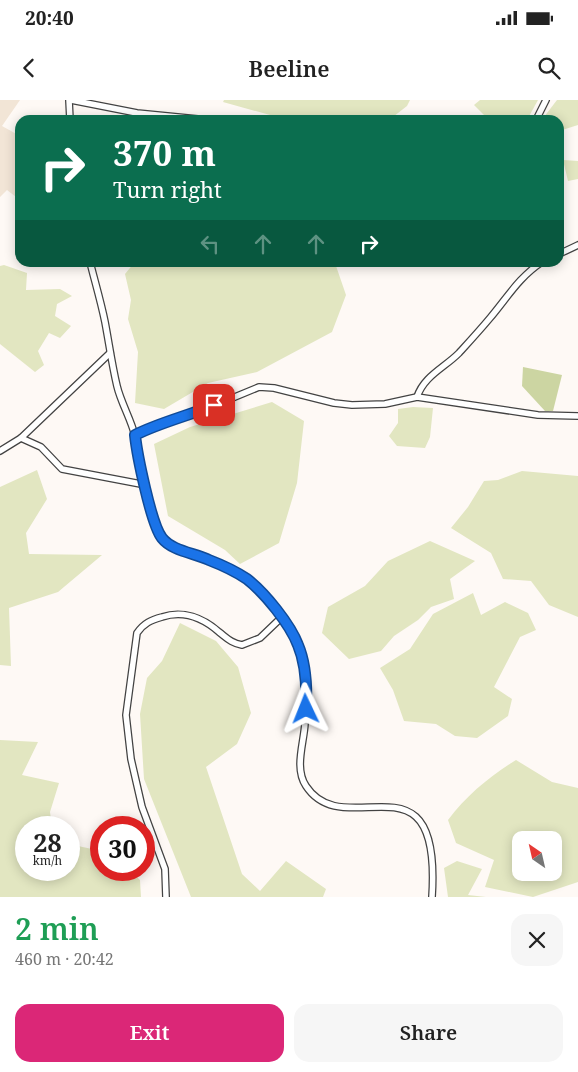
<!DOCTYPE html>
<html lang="en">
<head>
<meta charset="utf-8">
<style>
  body { margin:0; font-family:"Noto Serif",serif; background:#f6f6f6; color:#222; height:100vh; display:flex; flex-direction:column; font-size:19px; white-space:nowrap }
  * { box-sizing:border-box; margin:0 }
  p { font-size:16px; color:#767676 }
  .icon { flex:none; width:28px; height:28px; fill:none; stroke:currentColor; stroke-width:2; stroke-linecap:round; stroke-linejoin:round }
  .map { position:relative; height:797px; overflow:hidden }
  .side { display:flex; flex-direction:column; background:#fff; flex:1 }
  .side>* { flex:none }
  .guide { position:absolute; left:15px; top:15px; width:549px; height:152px; border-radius:15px; box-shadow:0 2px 12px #0003; background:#0b6e4f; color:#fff; overflow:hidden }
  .needle { width:32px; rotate:326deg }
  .buttons { position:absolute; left:512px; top:731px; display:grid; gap:10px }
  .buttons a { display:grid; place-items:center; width:50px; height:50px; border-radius:10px; background:#fff; box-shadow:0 2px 12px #0003; font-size:25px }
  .speed { position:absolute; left:15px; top:716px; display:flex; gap:10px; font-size:25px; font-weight:700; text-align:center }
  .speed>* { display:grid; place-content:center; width:65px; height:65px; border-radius:50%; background:#fff; box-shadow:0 2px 12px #0003; line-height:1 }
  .speed small { font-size:12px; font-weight:400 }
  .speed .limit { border:8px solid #d22; background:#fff; color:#111 }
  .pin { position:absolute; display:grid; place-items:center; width:42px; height:42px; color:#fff; margin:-21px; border-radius:10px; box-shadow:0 2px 8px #0006 }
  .me { position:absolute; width:55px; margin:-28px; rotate:358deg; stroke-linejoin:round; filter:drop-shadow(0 0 4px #0008) }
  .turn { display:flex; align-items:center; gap:18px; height:105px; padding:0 15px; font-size:22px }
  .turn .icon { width:65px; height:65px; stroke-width:2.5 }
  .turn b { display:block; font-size:35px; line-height:42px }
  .lanes { display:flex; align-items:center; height:48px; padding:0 15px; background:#0003; justify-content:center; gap:25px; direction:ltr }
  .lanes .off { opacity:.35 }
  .round { display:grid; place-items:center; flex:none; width:52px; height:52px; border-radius:15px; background:#f6f6f6 }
  .overview { display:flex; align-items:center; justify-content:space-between; height:85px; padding:0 15px }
  h1 { font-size:30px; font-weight:600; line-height:38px; color:#1e9e55 }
  .cta { display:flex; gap:10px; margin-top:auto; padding:10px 15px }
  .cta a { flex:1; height:58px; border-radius:15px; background:#db2777; color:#fff; font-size:20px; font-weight:600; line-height:58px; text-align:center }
  .cta a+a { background:#f6f6f6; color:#222 }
  .status { display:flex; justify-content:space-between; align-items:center; height:35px; padding:0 25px; background:#fff; direction:ltr }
  .status svg { height:14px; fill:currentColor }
  header { display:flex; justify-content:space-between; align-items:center; height:65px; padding:0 15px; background:#fff; font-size:22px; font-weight:600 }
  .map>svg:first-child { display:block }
  .farmland { fill:#f2e5d6 }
  .green { fill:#e2e6c1; fill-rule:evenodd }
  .forest { fill:#ccd5a2 }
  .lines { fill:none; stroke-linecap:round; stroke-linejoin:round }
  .minor-casing { stroke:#434343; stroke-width:8 }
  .minor { stroke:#fff; stroke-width:5.5 }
  .route-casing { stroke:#114b97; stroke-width:12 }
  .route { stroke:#1a73e8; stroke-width:9 }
</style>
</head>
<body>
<div class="status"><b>20:40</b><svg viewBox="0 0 49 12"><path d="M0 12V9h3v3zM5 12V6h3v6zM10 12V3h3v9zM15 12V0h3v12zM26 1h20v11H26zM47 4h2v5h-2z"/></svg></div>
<header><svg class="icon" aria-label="back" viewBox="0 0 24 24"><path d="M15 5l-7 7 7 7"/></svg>Beeline<svg class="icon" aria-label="search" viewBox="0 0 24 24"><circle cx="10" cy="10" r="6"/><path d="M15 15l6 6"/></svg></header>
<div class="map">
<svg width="578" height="797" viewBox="0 0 578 797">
  <rect width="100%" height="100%" fill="#fef9f5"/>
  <!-- farmland -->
  <path class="farmland" d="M0,0h20l-18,26 18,10v64l-13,-10 -7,7z"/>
  <!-- green -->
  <g class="green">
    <path d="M224,0h186l-3,6 -18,14h-101l-65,-18z"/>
    <path d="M480,0h58l-11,20h-38l-15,-15z"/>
    <path d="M557,0h21v25l-19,6v-11h-13l-2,-3z"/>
    <path d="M563,60l15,1v18l-10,2z"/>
    <path d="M134,163h201l11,32 -14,37 -75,40 -49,11 -44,26 -29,-6 3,-51 -10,-33 3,-19 -6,-26z"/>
    <path d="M4,165l23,8 -1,17 34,-1 12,7 -15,8 -2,12 16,10 -11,12 -11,-5 -11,18 6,14 -9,7 -35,-28v-78z"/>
    <path d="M272,302l32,19 -7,62 -18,60 -39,21 -15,-14 -57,-34 -14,-72 36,-17z"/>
    <path d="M413,307l20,1 -3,29 -5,11 -28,-2 -8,-10 9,-13v-14z"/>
    <path d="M37,370l10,29 -21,34 3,21 73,1 -44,37 -49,16 2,58 -11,-1v-178z"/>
    <path d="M522,371l56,5v141l-29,-12 -18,-24 -28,-2 -12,-26 -40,-25 17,-21 16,-26 14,-1z"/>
    <path d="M430,441l45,20 -25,18 4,20 -23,8 -13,13 -24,16 -13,15 -32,8 -27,-26 6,-26 37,-21 23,-25z"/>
    <path d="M473,493l8,22 24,-13 23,11 8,17 -16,7 -26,50 18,12 -4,17 -31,22 -22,-2 -19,-12 -32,-3 -11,-31 -13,-22 30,-19 23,-35z"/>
    <path d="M180,523l36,18 22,26 13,46 -14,31 -31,23 36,107 18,17 26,-30 40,28 -3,8h-132l-47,-118 -4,-65 7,-36 15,-17z"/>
    <path d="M0,640l38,2 -16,33 37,8 -9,29 2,15 -26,1v42h43v-26l32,7v19h29l10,10 1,17h-141z"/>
    <path d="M516,660l36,22 26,6v94l-45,15 -48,-10 9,-27 -38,-17 -8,-23c19,-25 41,-43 68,-60zM521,740h33v32h-33z"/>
    <path d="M457,761l25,8 -14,26 18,2h-38l-4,-29z"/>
  </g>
  <!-- forest -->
  <path class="forest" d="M523,267l39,8 -9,36h-8l-23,-25z"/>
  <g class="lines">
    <!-- minor casing -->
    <g class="minor-casing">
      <g id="minor">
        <path d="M69,0l1,20"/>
        <path d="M71,0l66,13 71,7"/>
        <path d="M536,20l10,-20"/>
        <path d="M559,154l19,-9"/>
        <path d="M90,162c5,20 11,40 15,60 4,21 7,43 12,64 4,17 14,33 18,50 5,22 15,87 27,102 9,12 24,12 37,17 16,7 33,14 47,24 17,12 46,48 53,67 8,23 9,52 6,77 -1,20 -11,45 1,63 39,60 136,-41 126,111"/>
        <path d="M417,297c7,-21 27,-29 42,-44 10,-11 21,-23 31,-35 17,-20 29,-41 52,-56"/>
        <path d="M135,335l22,-11 39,-11 63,-26 15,1 60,15 18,2 33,-1 32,-7 121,18 40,1"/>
        <path d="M21,338l20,9 21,22 84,16"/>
        <path d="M0,351l21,-13 89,-85"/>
        <path d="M166,797l-1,-28 -23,-62 -11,-48 -5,-44 11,-82c7,-10 14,-13 25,-16 21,-7 41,1 57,15 8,6 12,11 23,13l18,-7 22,-21"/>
      </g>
    </g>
    <!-- minor -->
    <use href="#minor" class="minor"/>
  </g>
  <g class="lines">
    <!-- route casing -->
    <g class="route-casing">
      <path id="route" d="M214,305c-26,11 -53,17 -79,30 2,19 16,89 27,103 10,13 33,15 47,22 13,5 26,11 38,19 18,14 43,45 51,66 8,19 9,43 8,64"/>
    </g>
    <!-- route -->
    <use href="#route" class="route"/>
  </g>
</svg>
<div class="buttons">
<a><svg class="needle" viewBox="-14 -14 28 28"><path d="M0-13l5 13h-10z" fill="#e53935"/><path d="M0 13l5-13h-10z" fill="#767676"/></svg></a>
</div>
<div class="speed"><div>28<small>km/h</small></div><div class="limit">30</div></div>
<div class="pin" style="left:214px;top:305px;background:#d93025"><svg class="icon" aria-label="arrive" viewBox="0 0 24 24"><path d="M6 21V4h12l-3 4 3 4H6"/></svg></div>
<svg class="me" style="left:306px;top:609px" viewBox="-20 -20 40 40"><path d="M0-17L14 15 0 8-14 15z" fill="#1a73e8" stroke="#fff" stroke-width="4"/></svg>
<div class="guide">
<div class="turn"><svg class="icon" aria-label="right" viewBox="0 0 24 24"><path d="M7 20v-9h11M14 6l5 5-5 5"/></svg><div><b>370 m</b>Turn right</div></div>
<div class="lanes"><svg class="icon off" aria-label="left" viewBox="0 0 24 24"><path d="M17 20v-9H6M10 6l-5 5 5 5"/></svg><svg class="icon off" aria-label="ahead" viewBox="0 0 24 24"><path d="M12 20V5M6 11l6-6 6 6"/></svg><svg class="icon off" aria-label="ahead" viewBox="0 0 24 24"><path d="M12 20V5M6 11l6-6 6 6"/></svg><svg class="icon" aria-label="right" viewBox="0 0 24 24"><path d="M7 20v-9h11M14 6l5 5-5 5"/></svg></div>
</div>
</div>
<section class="side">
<div class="overview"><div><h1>2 min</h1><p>460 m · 20:42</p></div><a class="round"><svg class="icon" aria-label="close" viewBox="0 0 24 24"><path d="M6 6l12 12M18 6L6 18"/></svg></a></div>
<div class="cta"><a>Exit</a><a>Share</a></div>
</section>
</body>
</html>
